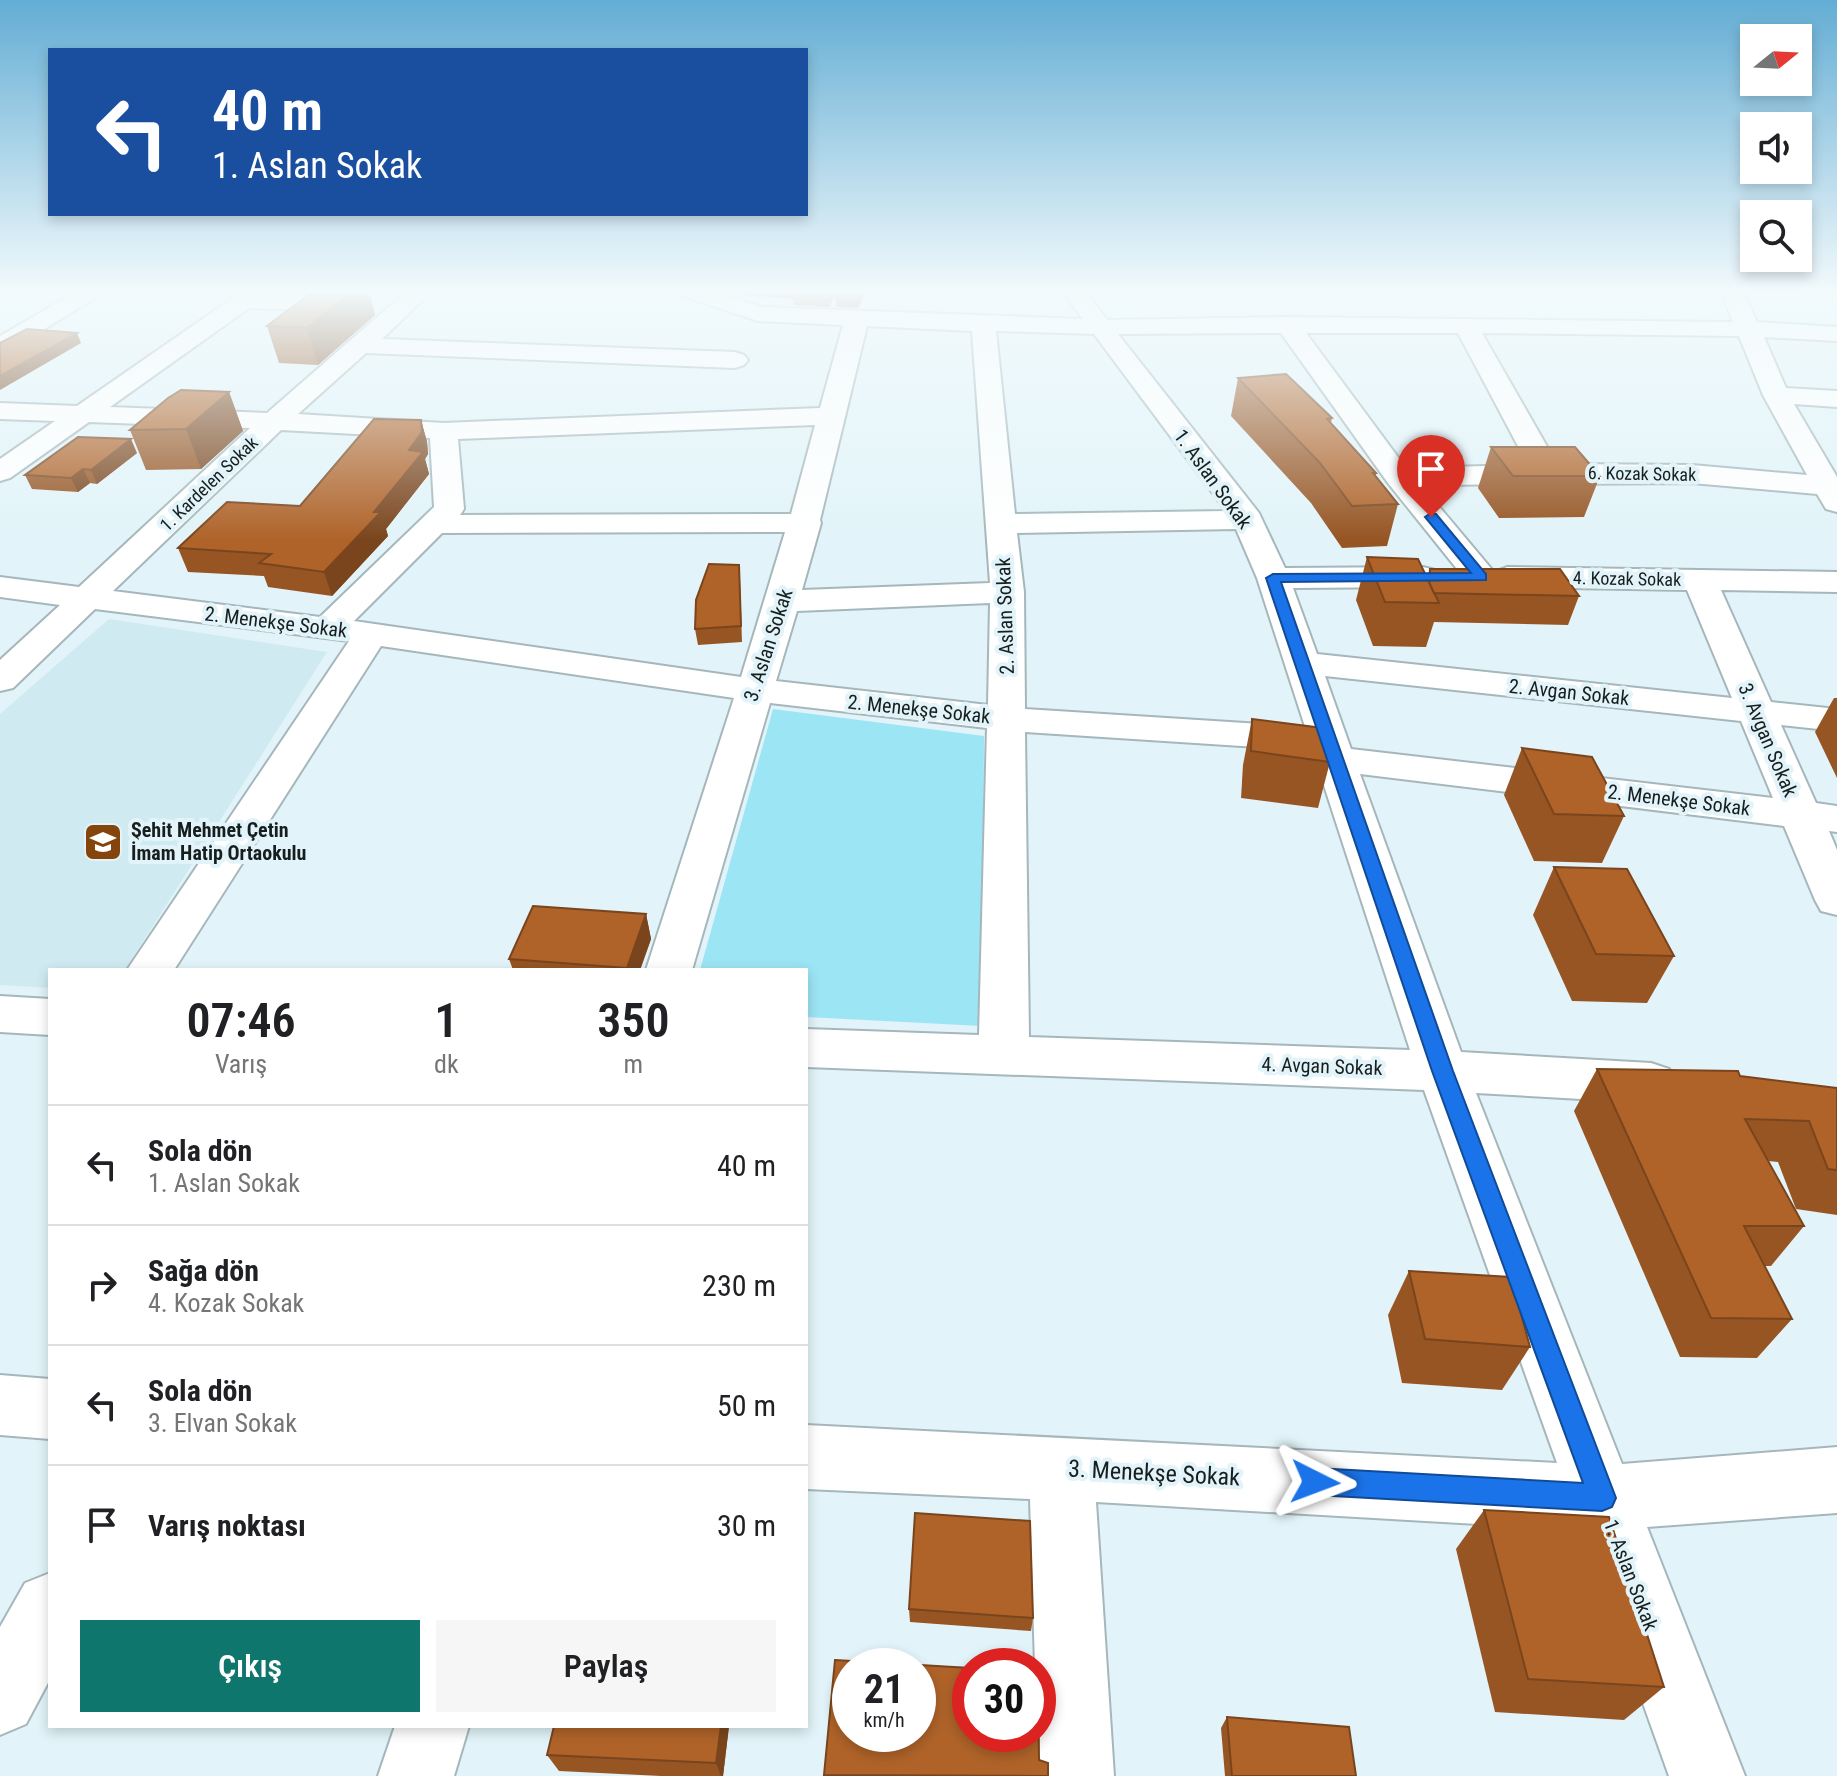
<!DOCTYPE html>
<html lang="tr">
<head>
<meta charset="utf-8">
<style>
  body { margin:0; font-family:"Roboto Condensed",sans-serif; background:#f6f6f6; color:#202124; height:100vh; display:flex; flex-direction:column; font-size:30px; white-space:nowrap }
  * { box-sizing:border-box; margin:0 }
  p { font-size:26px; color:#757577 }
  .icon { flex:none; width:44px; height:44px; fill:none; stroke:currentColor; stroke-width:2; stroke-linecap:round; stroke-linejoin:round }
  .map { position:relative; flex:1; overflow:hidden }
  .details { position:absolute; left:48px; top:968px; width:760px; height:760px; display:flex; flex-direction:column; background:#fff; border-radius:0px; box-shadow:0 4px 12px #0003 }
  .details>* { flex:none }
  .banner { position:absolute; left:48px; top:48px; width:760px; height:168px; border-radius:0px; box-shadow:0 4px 12px #0003; background:#1a4fa0; color:#fff; overflow:hidden }
  .needle { width:52px; rotate:72deg }
  .buttons { position:absolute; left:1740px; top:24px; display:grid; gap:16px }
  .buttons a { display:grid; place-items:center; width:72px; height:72px; border-radius:0px; background:#fff; box-shadow:0 4px 12px #0003; font-size:40px }
  .speed { position:absolute; left:832px; top:1648px; display:flex; gap:16px; font-size:40px; font-weight:700; text-align:center }
  .speed>* { display:grid; place-content:center; width:104px; height:104px; border-radius:50%; background:#fff; box-shadow:0 4px 12px #0003; line-height:1 }
  .speed small { font-size:20px; font-weight:400 }
  .speed .limit { border:12px solid #d22; background:#fff; color:#111 }
  .pin { position:absolute; display:grid; place-items:center; width:68px; height:68px; color:#fff; margin:-82px -34px; border-radius:50% 50% 50% 0; rotate:-45deg; box-shadow:0 0 8px #0007 }
  .pin .icon { rotate:45deg }
  .me { position:absolute; width:88px; margin:-44px; rotate:93deg; stroke-linejoin:round; filter:drop-shadow(0 0 6px #0008) }
  .turn { display:flex; align-items:center; gap:28px; height:168px; padding:0 32px; font-size:36px }
  .turn .icon { width:104px; height:104px; stroke-width:2.5 }
  .turn b { display:block; font-size:56px; line-height:68px }
  .eta { display:flex; justify-content:space-evenly; align-items:center; height:136px; text-align:center }
  .eta b { font-size:48px; font-weight:600; line-height:56px }
  .button { display:flex; gap:16px; margin-top:auto; padding:16px 32px }
  .button a { flex:1; height:92px; border-radius:0px; background:#0f766e; color:#fff; font-size:32px; font-weight:600; line-height:92px; text-align:center }
  .button a+a { background:#f6f6f6; color:#202124 }
  ul { padding:0; list-style:none }
  li { display:flex; align-items:center; gap:24px; height:120px; padding:0 32px; border-top:2px solid #e0e0e0 }
  li div { flex:1 }
  li b { display:block; font-size:30px }
  li em { font-style:normal }
  .map>svg:first-child { display:block }
  .built { fill:#cfebf1 }
  .green { fill:#9ce5f5 }
  .lines { fill:none; stroke-linecap:round; stroke-linejoin:round }
  .minor-casing { stroke:#a5b7bb; stroke-width:4 }
  .minor { fill:#fff; fill-rule:evenodd }
  .wall { fill:#965523 }
  .shaded-wall { fill:#7a451d }
  .building { fill:#af6329; stroke:#7a451d; stroke-width:2; fill-rule:evenodd }
  .route { fill:#1a73e8; stroke:#114b97; stroke-width:2 }
  .labels { text-anchor:middle; stroke-width:8; stroke-linejoin:round; paint-order:stroke }
  .far-street-label { font-size:18px; fill:#171e1f; stroke:#e2f4f9 }
  .street-label { font-size:20px; fill:#171e1f; stroke:#e2f4f9 }
  .poi-label { font-size:20px; font-weight:bold; fill:#171e1f; stroke:#e2f4f9; text-anchor:start }
  .near-street-label { font-size:24px; fill:#171e1f; stroke:#e2f4f9 }
</style>
</head>
<body>
<div class="map">
<svg width="1837" height="1776" viewBox="0 0 1837 1776">
  <rect width="100%" height="100%" fill="#e2f4f9"/>
  <!-- built -->
  <path class="built" d="M109,619l218,33 -202,318h-75v18l-50,-3v-271z"/>
  <!-- green -->
  <path class="green" d="M773,709l211,27 -2,290 -176,-9v-47h-106z"/>
  <g class="lines">
    <!-- minor casing -->
    <g class="minor-casing">
      <g id="minor">
        <path d="M78,291h28l-97,60 -9,2v-17z"/>
        <path d="M243,291l116,7 8,2 4,5 -4,5 -8,2 -110,-4 -139,99 157,6 140,-122h25l-50,48 353,13 9,3 4,5 -4,5 -9,3 -369,-15 -68,61 145,9 377,-15 23,-83 -85,-4 -75,-25 -3,-5h34l47,16 322,12 -21,-28h23l22,29 180,-3 446,5 -12,-31h22l14,31 80,5v14l-73,-4 22,51 51,3v16l-43,-3 43,73v35l-11,-3 -9,-15 -125,-11 -271,2 73,87 13,-5 330,5v20l-116,-2 50,112 66,7v22l-56,-6 35,78 21,3v26l-8,-1 8,19v65l-16,-4 -6,-11 -31,-74 -424,-52 101,278 190,11 18,6 8,14 -8,14 -18,6 -175,-10 146,371 215,-17v66l-190,14 98,249h-76l-88,-246 -485,-28 18,274h-76v-110h-3l-5,-167 -224,-10v-64l751,38 -133,-373 -618,-23v-38l173,6 8,-307 -217,-25 -78,267h-46l88,-272 -353,-52 -207,324h-47l222,-329 -254,-32 -82,79 -13,3v-31l60,-55 -60,-8v-20l79,10 171,-159 -161,-6 -79,56 -10,3v-22l55,-38 -55,-2v-16l77,3zM867,326l105,5 18,252 -188,7 19,-67 -1,-3zM996,331l98,3 132,177 -211,3zM1281,333l107,150 81,101 12,3 13,-5 13,5 180,3 45,108 -415,-44 -24,-66 130,-1 12,-3 4,-7 -4,-7 -12,-3 -138,1 -26,-55 -141,-179zM1306,333h152l70,132 -122,3zM1482,333l257,3 24,59 44,80 -115,-10 -135,-1zM815,425l-24,89 -331,1 4,-6 -6,-70zM281,430l149,8 4,69 -114,110 -207,-26zM1236,529l21,49 52,161 -48,-15 -236,-15 -1,-117 -7,-59zM785,532l-44,145 -387,-56 88,-88zM990,603l-2,102 -212,-24 21,-70zM1325,676l416,45 32,77 -422,-49zM1025,732l232,15 61,20 92,283 -381,-13z"/>
        <path d="M0,996l50,3v36l-50,-3z"/>
        <path d="M0,1375l50,4v60l-50,-4z"/>
        <path d="M50,1573v106l-24,45 -26,11v-108l25,-44z"/>
        <path d="M395,1726h74l-15,50h-76z"/>
      </g>
    </g>
    <!-- minor -->
    <use href="#minor" class="minor"/>
  </g>
  <!-- wall -->
  <g class="wall">
    <path d="M314,291h60l-5,2 6,22 -57,50 -39,-2 -12,-37z"/>
    <path d="M741,291h125l-8,17 -22,-1 1,-10h-3l-5,10 -35,-2 -1,-6 -52,-4z"/>
    <path d="M1238,378l94,40 -1,5 45,50v3l22,28 -11,42 -45,2 -31,-45 -80,-87z"/>
    <path d="M229,392l14,39 -42,38 -55,1 -16,-40z"/>
    <path d="M421,420l6,22 1,12 -3,5 4,15 -43,55 2,7 -56,60 -64,-9 -4,-11 -76,-4 -10,-24 122,-42z"/>
    <path d="M1491,447l109,29 -16,41 -85,1 -21,-30z"/>
    <path d="M137,453l-40,31 -7,-1 -12,9 -46,-3 -7,-14z"/>
    <path d="M1367,557l60,20 3,-8 149,27 -11,29 -134,-3 -8,25 -53,-1 -17,-46z"/>
    <path d="M740,580l2,62 -44,3 -3,-16z"/>
    <path d="M1834,698h3v80l-22,-46z"/>
    <path d="M1252,719l78,43 -12,46 -77,-10 2,-33z"/>
    <path d="M1522,748l102,68 -22,47 -68,-2 -30,-66z"/>
    <path d="M1554,867l120,89 -27,47 -75,-2 -39,-86z"/>
    <path d="M646,914l5,25 -11,31h-127l-4,-11z"/>
    <path d="M1597,1069l240,19v127l-41,-6 -18,-47 -10,-1 36,65 -33,40h-7l28,53 -35,39 -77,-1 -106,-246z"/>
    <path d="M1409,1271l121,76 -28,43 -100,-7 -14,-68z"/>
    <path d="M1484,1510l180,177 -40,33 -129,-8 -39,-163z"/>
    <path d="M909,1609l124,9 -2,13 -121,-9z"/>
    <path d="M1227,1717l129,59h-131l-4,-48z"/>
    <path d="M729,1726l-6,50h-62l-102,-5 -12,-16z"/>
  </g>
  <!-- shaded-wall -->
  <g class="shaded-wall">
    <path d="M352,291h17l6,24 -57,50 -11,-37z"/>
    <path d="M834,291v6l-5,10v-7z"/>
    <path d="M863,291h3l-8,17v-7z"/>
    <path d="M77,333l4,10 -81,47v-14z"/>
    <path d="M229,392l14,39 -42,38 -15,-40z"/>
    <path d="M421,420l6,22 1,12 -3,5 4,15 -43,55 2,7 -56,60 -8,-24 50,-60 35,-62z"/>
    <path d="M131,439l6,14 -40,31 -6,-14z"/>
    <path d="M83,469l7,14 -12,9 -7,-14z"/>
    <path d="M646,914l5,25 -11,31h-13z"/>
    <path d="M721,1726h8l-6,50h-2l-5,-13z"/>
  </g>
  <!-- building -->
  <g class="building">
    <path d="M314,291h38l-45,37 -40,-2z"/>
    <path d="M768,291h66l-5,9 -36,-1 4,-5z"/>
    <path d="M839,291h24l-5,10h-22z"/>
    <path d="M27,329l50,4 -77,43v-33z"/>
    <path d="M1286,374l46,44 -5,1 49,54h-3l25,31 -46,2 -32,-43 -82,-85z"/>
    <path d="M181,390l48,2 -43,37 -56,1 38,-32z"/>
    <path d="M374,419l47,1 1,12 -13,18 14,2 -49,60h7l-57,60 -65,-9 12,-9 -93,-6 49,-46 73,4z"/>
    <path d="M78,437l53,2 -40,31 -8,-1 -12,9 -46,-3z"/>
    <path d="M1491,447h84l25,29h-87z"/>
    <path d="M1367,557l51,2 21,44 -54,-1z"/>
    <path d="M709,564l30,1 2,61 -46,3 1,-29z"/>
    <path d="M1430,569h130l19,27 -145,-3 -5,-11z"/>
    <path d="M1252,719l78,10v33l-79,-11z"/>
    <path d="M1522,748l70,9 32,59 -70,-2z"/>
    <path d="M1554,867l73,2 47,87 -78,-2z"/>
    <path d="M533,906l113,8 -19,54 -118,-9z"/>
    <path d="M1597,1069l141,2 2,5 97,12v82l-9,-1 -19,-48 -64,-2 59,107h-60l48,93 -81,-1z"/>
    <path d="M1409,1271l102,6 19,70 -105,-8z"/>
    <path d="M1484,1510l125,7 55,170 -136,-8z"/>
    <path d="M915,1513l115,8 3,97 -124,-9z"/>
    <path d="M835,1660l135,8v66h68v-61l1,87 9,3v13l-224,-1zM850,1666h68v68h-68z"/>
    <path d="M1227,1717l122,10 7,49h-124z"/>
    <path d="M554,1726h167l-5,37 -169,-8z"/>
  </g>
  <!-- sky -->
  <linearGradient id="sky" x2="0" y2="1"><stop stop-color="#63add4"/><stop offset="0.54" stop-color="#f2fafc"/><stop offset="1" stop-color="#f2fafc" stop-opacity="0"/></linearGradient>
  <rect width="1837" height="540" fill="url(#sky)"/>
  <!-- route -->
  <path class="route" d="M1431,513l5,1 50,60v6l-205,2 172,489 163,427 -4,9 -10,4 -287,-16 -9,-4 -4,-9 4,-10 9,-4 268,15 -151,-412 -166,-493 7,-4 198,-1 -46,-56z"/>
  <!-- icons -->
  <defs>
    <g id="school-square" transform="scale(2)"><rect x="-9" y="-9" width="18" height="18" rx="4" fill="#84440b" stroke="#e2f4f9"/><path d="M0-5L7-2L0 1L-7-2ZM-4 1L0 2.5L4 1V4Q0 6-4 4Z" fill="#fff"/></g>
  </defs>
  <g fill-rule="evenodd">
    <use href="#school-square" x="103" y="842"/>
  </g>
  <g class="labels">
    <!-- far-street labels -->
    <g class="far-street-label">
      <text transform="translate(1642 474) rotate(1)" y="6">6. Kozak Sokak</text>
      <text transform="translate(209 484) rotate(-44)" y="6">1. Kardelen Sokak</text>
      <text transform="translate(1627 579) rotate(1)" y="6">4. Kozak Sokak</text>
    </g>
    <!-- street labels -->
    <g class="street-label">
      <text transform="translate(1213 479) rotate(54)" y="7">1. Aslan Sokak</text>
      <text transform="translate(1005 616) rotate(-92)" y="7">2. Aslan Sokak</text>
      <text transform="translate(276 622) rotate(7)" y="7">2. Menekşe Sokak</text>
      <text transform="translate(768 645) rotate(-72)" y="7">3. Aslan Sokak</text>
      <text transform="translate(1569 692) rotate(6)" y="7">2. Avgan Sokak</text>
      <text transform="translate(919 709) rotate(6)" y="7">2. Menekşe Sokak</text>
      <text transform="translate(1768 740) rotate(67)" y="7">3. Avgan Sokak</text>
      <text transform="translate(1679 800) rotate(7)" y="7">2. Menekşe Sokak</text>
      <text transform="translate(1322 1066) rotate(2)" y="7">4. Avgan Sokak</text>
      <text transform="translate(1631 1575) rotate(69)" y="7">1. Aslan Sokak</text>
    </g>
    <!-- poi labels -->
    <g class="poi-label">
      <text x="131" y="837">Şehit Mehmet Çetin<tspan x="131" dy="23">İmam Hatip Ortaokulu</tspan></text>
    </g>
    <!-- near-street labels -->
    <g class="near-street-label">
      <text transform="translate(1154 1473) rotate(3)" y="8">3. Menekşe Sokak</text>
    </g>
  </g>
</svg>
<div class="buttons">
<a><svg class="needle" viewBox="-14 -14 28 28"><path d="M0-13l5 13h-10z" fill="#e53935"/><path d="M0 13l5-13h-10z" fill="#757577"/></svg></a>
<a><svg class="icon" aria-label="sound" viewBox="0 0 24 24"><path d="M4 9h4l5-4v14l-5-4H4zM17 9q2 3 0 6"/></svg></a>
<a><svg class="icon" aria-label="search" viewBox="0 0 24 24"><circle cx="10" cy="10" r="6"/><path d="M15 15l6 6"/></svg></a>
</div>
<div class="speed"><div>21<small>km/h</small></div><div class="limit">30</div></div>
<div class="pin" style="left:1431px;top:517px;background:#d93025"><svg class="icon" aria-label="arrive" viewBox="0 0 24 24"><path d="M6 21V4h12l-3 4 3 4H6"/></svg></div>
<svg class="me" style="left:1315px;top:1482px" viewBox="-20 -20 40 40"><path d="M0-17L14 15 0 8-14 15z" fill="#1a73e8" stroke="#fff" stroke-width="4"/></svg>
<div class="banner">
<div class="turn"><svg class="icon" aria-label="left" viewBox="0 0 24 24"><path d="M17 20v-9H6M10 6l-5 5 5 5"/></svg><div><b>40 m</b>1. Aslan Sokak</div></div>
</div>
<section class="details">
<div class="eta">
<div><b>07:46</b><p>Varış</p></div>
<div><b>1</b><p>dk</p></div>
<div><b>350</b><p>m</p></div>
</div>
<ul>
<li><svg class="icon" aria-label="left" viewBox="0 0 24 24"><path d="M17 20v-9H6M10 6l-5 5 5 5"/></svg><div><b>Sola dön</b><p>1. Aslan Sokak</p></div><em>40 m</em></li>
<li><svg class="icon" aria-label="right" viewBox="0 0 24 24"><path d="M7 20v-9h11M14 6l5 5-5 5"/></svg><div><b>Sağa dön</b><p>4. Kozak Sokak</p></div><em>230 m</em></li>
<li><svg class="icon" aria-label="left" viewBox="0 0 24 24"><path d="M17 20v-9H6M10 6l-5 5 5 5"/></svg><div><b>Sola dön</b><p>3. Elvan Sokak</p></div><em>50 m</em></li>
<li><svg class="icon" aria-label="arrive" viewBox="0 0 24 24"><path d="M6 21V4h12l-3 4 3 4H6"/></svg><div><b>Varış noktası</b></div><em>30 m</em></li>
</ul>
<div class="button"><a>Çıkış</a><a>Paylaş</a></div>
</section>
</div>
</body>
</html>
